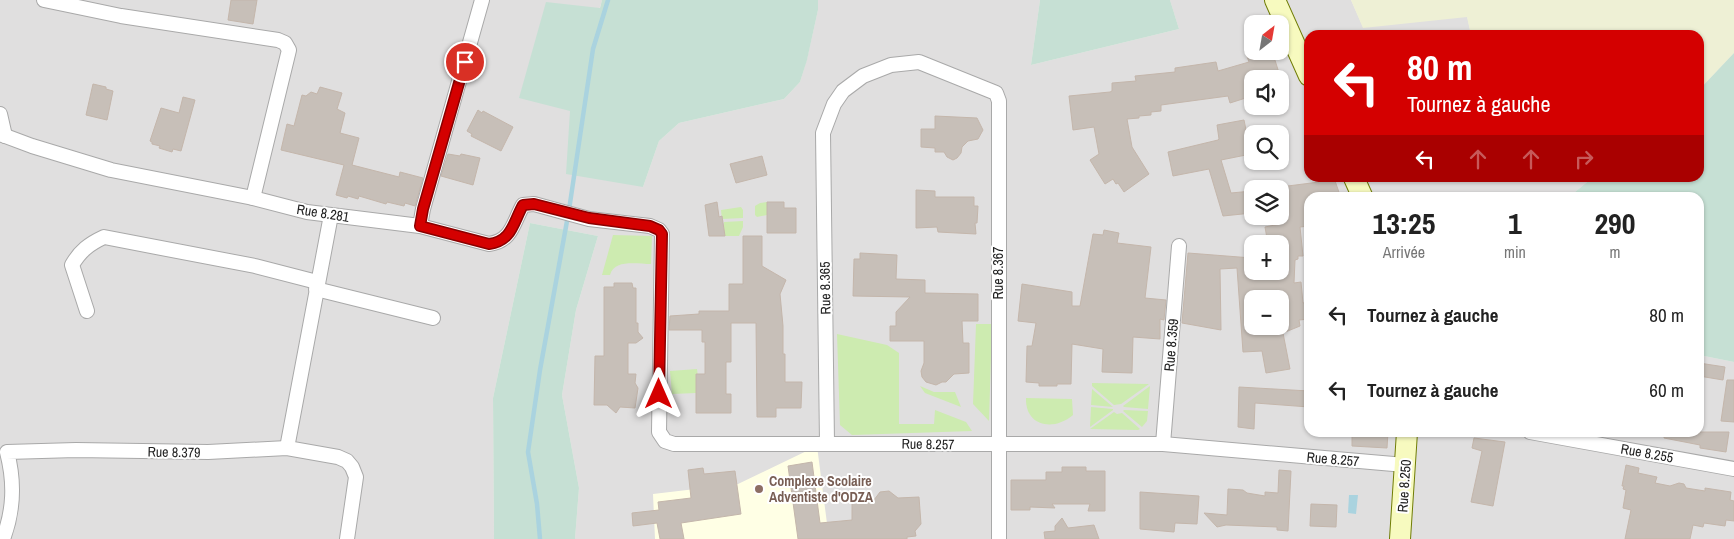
<!DOCTYPE html>
<html lang="fr">
<head>
<meta charset="utf-8">
<style>
  body { margin:0; font-family:"Archivo Narrow",sans-serif; background:#f6f6f6; color:#222; height:100vh; display:flex; flex-direction:column; font-size:19px; white-space:nowrap }
  * { box-sizing:border-box; margin:0 }
  p { font-size:16px; color:#767676 }
  .icon { flex:none; width:28px; height:28px; fill:none; stroke:currentColor; stroke-width:2; stroke-linecap:round; stroke-linejoin:round }
  .map { position:relative; flex:1; overflow:hidden }
  .details { position:absolute; left:1304px; top:192px; width:400px; height:245px; display:flex; flex-direction:column; background:#fff; border-radius:15px; box-shadow:0 1px 4px #0004 }
  .details>* { flex:none }
  .hud { position:absolute; left:1304px; top:30px; width:400px; height:152px; border-radius:15px; box-shadow:0 1px 4px #0004; background:#d40000; color:#fff; overflow:hidden }
  .needle { width:32px; rotate:31deg }
  .tools { position:absolute; left:1244px; top:15px; display:grid; gap:10px }
  .tools a { display:grid; place-items:center; width:45px; height:45px; border-radius:10px; background:#fff; box-shadow:0 1px 4px #0004; font-size:25px }
  .pin { position:absolute; display:grid; place-items:center; width:42px; height:42px; color:#fff; margin:-21px; border:2px solid #fff; border-radius:50%; box-shadow:0 1px 5px #0007 }
  .me { position:absolute; width:55px; margin:-28px; rotate:0deg; stroke-linejoin:round; filter:drop-shadow(0 0 4px #0008) }
  .turn { display:flex; align-items:center; gap:18px; height:105px; padding:0 20px; font-size:22px }
  .turn .icon { width:65px; height:65px; stroke-width:2.5 }
  .turn b { display:block; font-size:35px; line-height:42px }
  .lanes { display:flex; align-items:center; height:48px; padding:0 20px; background:#0003; justify-content:center; gap:25px; direction:ltr }
  .lanes .off { opacity:.35 }
  .eta { display:flex; justify-content:space-evenly; align-items:center; height:85px; text-align:center }
  .eta b { font-size:30px; font-weight:700; line-height:35px }
  ul { padding:0; list-style:none }
  li { display:flex; align-items:center; gap:15px; height:75px; padding:0 20px }
  li div { flex:1 }
  li b { display:block; font-size:19px }
  li em { font-style:normal }
  .map>svg:first-child { display:block }
  .residential { fill:#e0dfdf; fill-rule:evenodd }
  .education { fill:#ffffe5 }
  .farmland { fill:#eef0d5 }
  .grass { fill:#cdebb0 }
  .wetland { fill:#c6e0d4 }
  .water { fill:#aad3df }
  .lines { fill:none; stroke-linecap:round; stroke-linejoin:round }
  .stream { stroke:#aad3df; stroke-width:4.5 }
  .building { fill:#c7bfb8; stroke:#c4b6ab; fill-rule:evenodd }
  .street-casing { stroke:#a9a9a9; stroke-width:16 }
  .secondary-casing { stroke:#707d05; stroke-width:22 }
  .street { stroke:#fff; stroke-width:14 }
  .secondary { stroke:#f7fabf; stroke-width:20 }
  .route-casing { stroke:#8a0000; stroke-width:12 }
  .route { stroke:#d40000; stroke-width:9 }
  .education-dot { fill:#8d6e63; stroke:#fff; stroke-width:2 }
  .labels { text-anchor:middle; stroke-width:4; stroke-linejoin:round; paint-order:stroke }
  .street-label { font-size:14px; fill:#222; stroke:#fff }
  .education-label { font-size:14px; font-weight:bold; fill:#785e54; stroke:#fff; text-anchor:start }
</style>
</head>
<body>
<div class="map">
<svg width="1734" height="539" viewBox="0 0 1734 539">
  <rect width="100%" height="100%" fill="#f2efe9"/>
  <!-- residential -->
  <path class="residential" d="M0,0h602l-32,111 73,76 16,-46 20,-18 105,-24 16,-17 7,-23 11,-49v-10h222l-9,65 148,-36 -9,-29h181l12,27 104,-11 4,19h-162v143h283l-23,19 -260,1v234h390v-77l35,7v177h-1159l4,-51 -17,-93 14,-85 22,-74 -68,-13 -37,175 1,141h-494zM1252,24h28v27h-28zM1252,79h28v27h-28zM1252,134h28v27h-28zM1252,189h28v27h-28zM1252,244h28v27h-28zM1252,299h28v27h-28z"/>
  <!-- education -->
  <path class="education" d="M817,446l12,93h-174l-2,-45 85,-10z"/>
  <!-- farmland -->
  <path class="farmland" d="M1351,0h383v53l-35,37v-55h-228l-4,-18 -104,11z"/>
  <!-- grass -->
  <g class="grass">
    <path d="M767,202v13l-10,2 -2,-2v-9l5,-3z"/>
    <path d="M741,207l2,3v8l-21,1 -1,-9z"/>
    <path d="M743,221v6l-4,9h-16l1,-14z"/>
    <path d="M613,235l39,1 -1,28c-14,0 -37,-5 -41,11h-8z"/>
    <path d="M976,324h16l-3,97 -16,-17z"/>
    <path d="M837,334l50,11 12,8v71h35l1,-14 31,12 6,9 -120,4 -12,-10z"/>
    <path d="M697,369l2,16 -3,8 -24,1 -2,-23z"/>
    <path d="M1092,383l57,1 -28,20 -7,1 -22,-19z"/>
    <path d="M920,386l14,6h21l6,15 -36,-14z"/>
    <path d="M1150,386l-2,23 -24,-2 -1,-1z"/>
    <path d="M1092,389l21,18 -22,-2z"/>
    <path d="M1026,398l46,1 1,16c-20,17 -48,11 -47,-17z"/>
    <path d="M1091,407l22,2v1l-23,17z"/>
    <path d="M1124,410l24,1 -1,10 -5,6 -19,-16z"/>
    <path d="M1114,412l3,2 5,-1 18,16 -2,1 -48,-1z"/>
  </g>
  <!-- wetland -->
  <g class="wetland">
    <path d="M602,0h216v10l-11,50 -7,22 -16,17 -105,24 -20,18 -16,46 -77,-13 4,-63 -51,-13 27,-96 54,6z"/>
    <path d="M1040,0h130l9,29 -148,36z"/>
    <path d="M1734,53v309l-35,-7v-157l-130,-1 23,-19h107v-88z"/>
    <path d="M530,223l68,13 -22,74 -14,85 17,93 -4,51h-81l-1,-141z"/>
  </g>
  <!-- water -->
  <path class="water" d="M1349,495h9l-2,19 -8,-1z"/>
  <g class="lines">
    <!-- stream -->
    <path class="stream" d="M540,539l-3,-35 -9,-52 12,-82 29,-160 24,-161 15,-49"/>
  </g>
  <!-- building -->
  <g class="building">
    <path d="M231,0h26l-4,24 -25,-4z"/>
    <path d="M1245,51h27l9,28h-29v17l-22,7 -2,-7 -67,9v6l-10,1v3l-12,1v2l-12,1 5,28 17,27 -25,18 -6,-9 -2,1 -3,-5 -8,5 -15,-24 9,-6 -5,-27 -21,3 -4,-34 41,-4 2,-1v-8l24,-2 -1,-5 40,-4v-4l41,-6 2,9 31,-9z"/>
    <path d="M93,84l13,3v2l7,2 -6,29 -21,-5z"/>
    <path d="M320,87l22,6 -5,16 8,4 -5,20 19,5 -7,27 47,12 1,-5 23,6 -8,28 -10,-3 -1,3 -17,-4 -1,2 -27,-8 -1,3 -10,-3 -1,2 -11,-3 8,-30 -63,-15 6,-26 7,2 8,-31 4,1 5,-4 6,2z"/>
    <path d="M183,97l12,3 -14,51 -8,-2 -1,3 -13,-4 1,-2 -8,-2v-2l-2,-1 11,-33 18,5z"/>
    <path d="M478,110l4,3 1,-2 30,16 -12,24 -30,-15 1,-2 -5,-3z"/>
    <path d="M935,116l42,2 6,12 -5,9 -10,2 -6,6 -1,6 -4,5 -4,2 -6,-3 -3,-5h-9v-4l-14,-1v-18h14z"/>
    <path d="M1244,120l7,34 -30,6 10,33 21,-2v22l-29,3 -14,-47 -36,7 -5,-24 50,-12 1,-1 -2,-14z"/>
    <path d="M448,154l12,2 1,-2 19,4 -7,27 -32,-9z"/>
    <path d="M762,156l5,19 -31,8 -6,-19z"/>
    <path d="M1318,178h16l7,20h-32v28l-9,1 3,29h-5v3l-3,1 -1,23 7,-1 2,21 6,-1v17l-10,1 1,6 -17,7 7,36 -24,4 -4,-22 -19,1 -6,-84 -17,1 1,61 -39,-7 6,-70 64,5v13h28v-27h-12l-3,-17 15,-3v-37l39,-5zM1250,299h30v27h-28z"/>
    <path d="M916,190l19,1v6h39v9h4l-1,17h-2l1,11 -38,-2 -1,-5 -21,1z"/>
    <path d="M717,202l2,15 3,-1 3,20h-16l-4,-31z"/>
    <path d="M767,202h17v6h12v25h-29z"/>
    <path d="M1104,230l15,3 -2,10 34,4 -6,51 21,2 -2,20 -4,-1v20l-27,-2 -1,36 -30,-1 1,-23 -31,-5 -1,40h-14v2h-18v-3l-13,-1 1,-36h5l4,-23 -18,-2 4,-37 50,8v14h8l13,-72 10,1z"/>
    <path d="M743,236h19v30l24,14 -6,14 3,32v28h2v28h17l-1,26h-25v9h-19l-1,-94h-25v39h-5v32h5v19h-35v-39h9v-32h-3v-12h-33l1,-14 29,-2v-3h30v-27h14z"/>
    <path d="M860,253l37,2 -1,24 29,1v13l53,1v27h-16l1,22h6v30l-15,1 -8,8h-4l-6,3 -10,-3 -4,-5 -1,-6 3,-8v-22h-34v-15h6v-14l14,-15 -57,-1 1,-37h6z"/>
    <path d="M614,283h18l1,5h3v35h2v9l5,6 -7,5h-8v31h8l-1,9 3,5 -3,20 -15,-1 -4,6 -9,-8h-13l1,-49h9v-69h10z"/>
    <path d="M1699,363l26,4 -2,13 -24,-4z"/>
    <path d="M1727,380h7v42l-13,-1z"/>
    <path d="M1239,387l70,4v16l-54,-4 -1,26 -16,-2z"/>
    <path d="M1352,432h36l-1,16 -35,-2z"/>
    <path d="M1665,432h64l-3,20 -26,-4v-3l-36,-7z"/>
    <path d="M1474,438l31,4 -12,64 -22,-4 11,-51 -10,-3z"/>
    <path d="M812,462l8,61 32,-3v-19l22,-1 6,-8 9,-1 9,7 21,-1 2,27 -6,7 1,5 -9,1v2h-109l-10,-73z"/>
    <path d="M1626,465l13,3 -1,5 19,4 -2,6 15,3 9,-3 5,1 2,4 19,3v-3l26,4 -1,8 4,1v20l-8,-1 -1,6 -21,-3 -1,4 -10,-2 -3,14h-65l6,-29 -8,-2 3,-18 -3,-1 1,-3h-2z"/>
    <path d="M1062,467h24v4h19v40h-17l2,-7h-38l3,4 -25,-1v3h-19v-30h35v-8h16z"/>
    <path d="M703,468l1,6 31,-3 6,43 -60,9 3,16h-24l-3,-16 -24,3 -1,-13 27,-3 -1,-8 33,-4 -3,-28z"/>
    <path d="M1279,470l12,1 -3,60 -11,-1v-3l-51,-2 -9,2 -13,-14 23,2 1,-26 15,1 4,3 18,3v-4l13,1z"/>
    <path d="M1140,492l59,4 -2,28 -22,-1 -1,9 -34,-3z"/>
    <path d="M1311,504l26,1 -1,22 -26,-1z"/>
    <path d="M1062,518l6,10 26,-3 5,14h-54l-1,-7 11,-1v-5z"/>
  </g>
  <g class="lines">
    <!-- street casing -->
    <g class="street-casing">
      <g id="street">
        <path d="M44,0l77,16 157,24 7,3 4,7 -36,148"/>
        <path d="M0,114l5,22"/>
        <path d="M0,134l32,12 79,24 142,28 54,14 113,14 3,-17 59,-209"/>
        <path d="M420,226l69,18c23,-3 24,-21 34,-39l11,-1 55,15 61,7 9,4 3,4 -3,198 6,9 9,3h489l242,21"/>
        <path d="M316,289l117,29"/>
        <path d="M87,311l-15,-46c8,-14 17,-21 32,-28l151,29 62,16"/>
        <path d="M1530,432l204,37"/>
        <path d="M827,443l-4,-310 11,-29 9,-13 20,-15 28,-11 28,-3 77,31 3,8v438"/>
        <path d="M1163,444l16,-198"/>
        <path d="M287,448l44,-233"/>
        <path d="M3,539c11,-29 12,-56 4,-87l69,-2 132,2 79,-4 51,9 9,4 5,6 4,10 -9,62"/>
      </g>
    </g>
    <!-- secondary casing -->
    <g class="secondary-casing">
      <g id="secondary">
        <path d="M1275,0l34,76"/>
        <path d="M1354,178l9,20"/>
        <path d="M1400,539l7,-107"/>
      </g>
    </g>
    <!-- street -->
    <use href="#street" class="street"/>
    <!-- secondary -->
    <use href="#secondary" class="secondary"/>
  </g>
  <g class="lines">
    <!-- route casing -->
    <g class="route-casing">
      <path id="route" d="M465,62l-42,147 -3,17 69,18c23,-3 24,-21 34,-39l11,-1 55,14 61,8 9,4 3,4 -3,160"/>
    </g>
    <!-- route -->
    <use href="#route" class="route"/>
  </g>
  <!-- markers -->
  <circle class="education-dot" cx="759" cy="489" r="5"/>
  <g class="labels">
    <!-- street labels -->
    <g class="street-label">
      <text transform="translate(323 213) rotate(9)" y="5">Rue 8.281</text>
      <text transform="translate(998 273) rotate(-90)" y="5">Rue 8.367</text>
      <text transform="translate(825 288) rotate(-91)" y="5">Rue 8.365</text>
      <text transform="translate(1171 345) rotate(-85)" y="5">Rue 8.359</text>
      <text transform="translate(928 444) rotate(1)" y="5">Rue 8.257</text>
      <text transform="translate(174 452) rotate(1)" y="5">Rue 8.379</text>
      <text transform="translate(1647 453) rotate(10)" y="5">Rue 8.255</text>
      <text transform="translate(1333 459) rotate(5)" y="5">Rue 8.257</text>
      <text transform="translate(1404 486) rotate(-86)" y="5">Rue 8.250</text>
    </g>
    <!-- education labels -->
    <g class="education-label">
      <text x="769" y="486">Complexe Scolaire<tspan x="769" dy="16">Adventiste d'ODZA</tspan></text>
    </g>
  </g>
</svg>
<div class="tools">
<a><svg class="needle" viewBox="-14 -14 28 28"><path d="M0-13l5 13h-10z" fill="#e53935"/><path d="M0 13l5-13h-10z" fill="#767676"/></svg></a>
<a><svg class="icon" aria-label="sound" viewBox="0 0 24 24"><path d="M4 9h4l5-4v14l-5-4H4zM17 9q2 3 0 6"/></svg></a>
<a><svg class="icon" aria-label="search" viewBox="0 0 24 24"><circle cx="10" cy="10" r="6"/><path d="M15 15l6 6"/></svg></a>
<a><svg class="icon" aria-label="layers" viewBox="0 0 24 24"><path d="M12 4l9 5-9 5-9-5zM3 14l9 5 9-5"/></svg></a>
<a>+</a>
<a>−</a>
</div>
<div class="pin" style="left:465px;top:62px;background:#d93025"><svg class="icon" aria-label="arrive" viewBox="0 0 24 24"><path d="M6 21V4h12l-3 4 3 4H6"/></svg></div>
<svg class="me" style="left:659px;top:394px" viewBox="-20 -20 40 40"><path d="M0-17L14 15 0 8-14 15z" fill="#d40000" stroke="#fff" stroke-width="4"/></svg>
<div class="hud">
<div class="turn"><svg class="icon" aria-label="left" viewBox="0 0 24 24"><path d="M17 20v-9H6M10 6l-5 5 5 5"/></svg><div><b>80 m</b>Tournez à gauche</div></div>
<div class="lanes"><svg class="icon" aria-label="left" viewBox="0 0 24 24"><path d="M17 20v-9H6M10 6l-5 5 5 5"/></svg><svg class="icon off" aria-label="ahead" viewBox="0 0 24 24"><path d="M12 20V5M6 11l6-6 6 6"/></svg><svg class="icon off" aria-label="ahead" viewBox="0 0 24 24"><path d="M12 20V5M6 11l6-6 6 6"/></svg><svg class="icon off" aria-label="right" viewBox="0 0 24 24"><path d="M7 20v-9h11M14 6l5 5-5 5"/></svg></div>
</div>
<section class="details">
<div class="eta">
<div><b>13:25</b><p>Arrivée</p></div>
<div><b>1</b><p>min</p></div>
<div><b>290</b><p>m</p></div>
</div>
<ul>
<li><svg class="icon" aria-label="left" viewBox="0 0 24 24"><path d="M17 20v-9H6M10 6l-5 5 5 5"/></svg><div><b>Tournez à gauche</b></div><em>80 m</em></li>
<li><svg class="icon" aria-label="left" viewBox="0 0 24 24"><path d="M17 20v-9H6M10 6l-5 5 5 5"/></svg><div><b>Tournez à gauche</b></div><em>60 m</em></li>
</ul>
</section>
</div>
</body>
</html>
